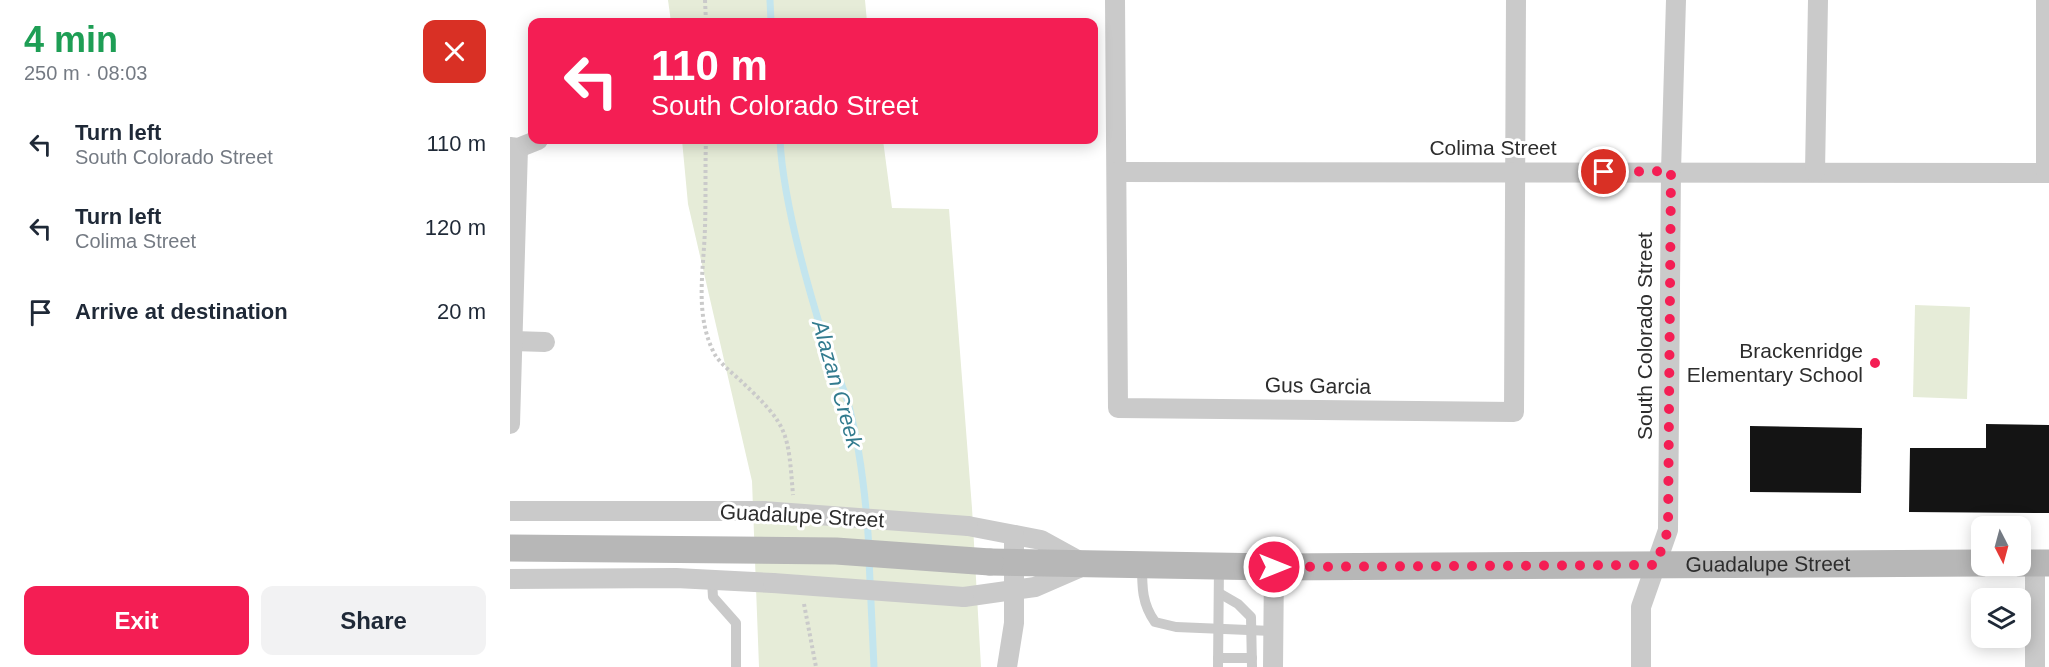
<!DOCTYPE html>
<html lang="en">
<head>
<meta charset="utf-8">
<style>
  body { margin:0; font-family:Arial,sans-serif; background:#f2f2f3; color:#1f2937; height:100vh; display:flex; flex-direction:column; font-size:22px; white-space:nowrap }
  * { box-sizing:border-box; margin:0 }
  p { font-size:20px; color:#747a83 }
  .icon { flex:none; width:33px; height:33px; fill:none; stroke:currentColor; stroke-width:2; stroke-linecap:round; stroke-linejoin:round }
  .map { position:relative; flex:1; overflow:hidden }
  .sheet { display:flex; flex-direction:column; background:#fff; width:510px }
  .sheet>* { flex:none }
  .hud { position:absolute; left:18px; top:18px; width:570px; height:126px; border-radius:12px; box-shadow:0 3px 15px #0003; background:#f41e54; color:#fff; overflow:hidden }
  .needle { width:39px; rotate:174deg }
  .controls { position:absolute; left:1461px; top:516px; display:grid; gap:12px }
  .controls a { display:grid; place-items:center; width:60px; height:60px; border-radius:12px; background:#fff; box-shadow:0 3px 15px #0003; font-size:30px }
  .pin { position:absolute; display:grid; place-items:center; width:51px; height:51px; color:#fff; margin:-26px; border:3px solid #fff; border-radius:50%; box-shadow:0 2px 6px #0007 }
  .me { position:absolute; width:66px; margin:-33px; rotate:90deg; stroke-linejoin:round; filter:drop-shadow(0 0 4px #0008) }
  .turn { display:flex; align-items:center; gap:21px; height:126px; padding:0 24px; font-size:27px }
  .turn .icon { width:78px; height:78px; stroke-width:2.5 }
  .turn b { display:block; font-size:42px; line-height:51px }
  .round { display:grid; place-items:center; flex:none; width:63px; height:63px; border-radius:12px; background:#f2f2f3 }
  .headline { display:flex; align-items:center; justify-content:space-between; height:102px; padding:0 24px }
  h1 { font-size:36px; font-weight:600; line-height:45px; color:#1e9e55 }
  .button { display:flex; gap:12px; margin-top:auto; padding:12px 24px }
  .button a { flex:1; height:69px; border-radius:12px; background:#f41e54; color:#fff; font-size:24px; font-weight:600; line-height:69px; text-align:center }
  .button a+a { background:#f2f2f3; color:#1f2937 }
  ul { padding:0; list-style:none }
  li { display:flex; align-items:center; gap:18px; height:84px; padding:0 24px }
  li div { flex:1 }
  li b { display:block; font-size:22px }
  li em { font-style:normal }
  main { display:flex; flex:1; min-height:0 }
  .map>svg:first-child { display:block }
  .green { fill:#e6ecd8 }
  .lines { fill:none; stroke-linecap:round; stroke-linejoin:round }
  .stream { stroke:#c3e5ee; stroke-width:7 }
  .building { fill:#141414 }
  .path { stroke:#cacaca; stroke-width:4; stroke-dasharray:3 3; stroke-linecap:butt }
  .service { stroke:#cacaca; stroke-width:10 }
  .minor { stroke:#cacaca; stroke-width:20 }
  .secondary { stroke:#b7b7b7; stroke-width:27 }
  .minor-bridge { stroke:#cacaca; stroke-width:20 }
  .secondary-bridge { stroke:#b7b7b7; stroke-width:27 }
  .route { stroke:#f41e54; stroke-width:10; stroke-dasharray:0 18 }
  .poi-dot { fill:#f41e54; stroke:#fff; stroke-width:2 }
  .labels { text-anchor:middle; stroke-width:6; stroke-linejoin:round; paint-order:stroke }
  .street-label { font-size:21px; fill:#2d2d2d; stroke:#fff }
  .poi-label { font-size:21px; fill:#2d2d2d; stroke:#fff; text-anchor:end }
  .water-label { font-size:22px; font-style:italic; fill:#327b8e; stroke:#fff }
</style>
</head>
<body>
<main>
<section class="sheet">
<div class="headline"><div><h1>4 min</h1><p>250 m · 08:03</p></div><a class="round" style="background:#d93025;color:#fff"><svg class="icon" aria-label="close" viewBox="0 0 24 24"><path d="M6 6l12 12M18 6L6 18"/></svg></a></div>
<ul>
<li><svg class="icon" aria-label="left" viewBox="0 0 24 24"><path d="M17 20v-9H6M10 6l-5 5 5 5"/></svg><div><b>Turn left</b><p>South Colorado Street</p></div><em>110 m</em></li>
<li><svg class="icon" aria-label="left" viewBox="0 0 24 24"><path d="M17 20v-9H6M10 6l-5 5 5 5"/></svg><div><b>Turn left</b><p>Colima Street</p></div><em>120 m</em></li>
<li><svg class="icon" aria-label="arrive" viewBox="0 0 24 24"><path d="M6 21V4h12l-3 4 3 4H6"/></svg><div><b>Arrive at destination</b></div><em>20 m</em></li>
</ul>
<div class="button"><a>Exit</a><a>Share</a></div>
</section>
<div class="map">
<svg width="1539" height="667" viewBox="0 0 1539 667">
  <rect width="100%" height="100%" fill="#fff"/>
  <!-- green -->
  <g class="green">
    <path d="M158,0h197l2,22h-196z"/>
    <path d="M172,140h201l9,68 57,1 23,299 9,159h-222l-7,-186 -64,-277z"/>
    <path d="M1405,305l55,2 -3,92 -54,-2z"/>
  </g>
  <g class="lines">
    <!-- stream -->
    <g class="stream">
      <path d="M260,0l1,22"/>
      <path d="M270,140c3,60 26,141 44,199 7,22 18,43 24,64 13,47 18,96 21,145"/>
      <path d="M359,559l5,108"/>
    </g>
  </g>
  <!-- building -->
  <g class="building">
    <path d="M1476,424l63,1v88l-140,-1 1,-64h76z"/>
    <path d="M1240,426l112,2 -1,65 -111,-1z"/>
  </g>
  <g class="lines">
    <!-- path -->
    <g class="path">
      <path d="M195,0l1,22"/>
      <path d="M196,140c-1,29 0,58 -1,87 -1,43 -11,86 9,126 6,11 20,21 29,30 46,43 45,50 50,112"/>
      <path d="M294,604l12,63"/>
    </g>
    <!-- service -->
    <g class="service">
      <path d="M632,565c0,22 0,39 13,57l21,5 97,4"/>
      <path d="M202,581l1,16 23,26v44"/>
      <path d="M709,593l19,11 13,13 1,50"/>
      <path d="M708,658h34"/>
      <path d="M708,667l1,-101"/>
    </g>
    <!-- minor -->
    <g class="minor">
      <path d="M605,0l3,408 396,4 2,-412"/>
      <path d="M0,147l8,1 20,-8"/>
      <path d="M607,172l932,1"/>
      <path d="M1305,172l3,-172"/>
      <path d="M1536,173v-173"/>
      <path d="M3,341l32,1"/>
      <path d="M0,424l8,-276"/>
      <path d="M0,511h253"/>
      <path d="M458,526l73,14 40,22"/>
      <path d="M0,579l166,-1 97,5"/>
      <path d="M454,597l71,-10 46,-20"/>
      <path d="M497,667l7,-44v-88"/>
      <path d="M763,667l1,-100"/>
      <path d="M1131,667v-60l27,-77 3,-359 5,-171"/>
      <path d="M1525,667v-104"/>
    </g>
    <!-- secondary -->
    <g class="secondary">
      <path id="s1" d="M480,562l284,5 708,-4"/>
      <path d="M1510,563h29"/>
    </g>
    <!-- minor-bridge -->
    <g class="minor-bridge">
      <path d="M253,511l205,15"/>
      <path d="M263,583l191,14"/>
    </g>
    <!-- secondary-bridge -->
    <path class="secondary-bridge" d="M0,548l326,3 154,11"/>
  </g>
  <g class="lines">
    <!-- route -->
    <path class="route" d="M764,567l382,-2 12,-35 3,-359 -67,1"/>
  </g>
  <!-- markers -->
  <circle class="poi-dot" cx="1365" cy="363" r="6"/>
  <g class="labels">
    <!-- street labels -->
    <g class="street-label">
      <text x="983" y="155">Colima Street</text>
      <text transform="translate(1135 336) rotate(-90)" y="7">South Colorado Street</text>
      <text transform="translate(808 386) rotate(1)" y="7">Gus Garcia</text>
      <text transform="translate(292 516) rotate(3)" y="7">Guadalupe Street</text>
      <text dy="7" stroke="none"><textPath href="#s1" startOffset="778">Guadalupe Street</textPath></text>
    </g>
    <!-- poi labels -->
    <g class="poi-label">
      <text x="1353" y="358">Brackenridge<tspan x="1353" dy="24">Elementary School</tspan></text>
    </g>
    <!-- water labels -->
    <g class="water-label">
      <text transform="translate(328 384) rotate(74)" y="8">Alazan Creek</text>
    </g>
  </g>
</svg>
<div class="controls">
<a><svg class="needle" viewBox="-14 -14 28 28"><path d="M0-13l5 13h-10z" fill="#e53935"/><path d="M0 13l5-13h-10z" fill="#747a83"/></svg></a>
<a><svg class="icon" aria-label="layers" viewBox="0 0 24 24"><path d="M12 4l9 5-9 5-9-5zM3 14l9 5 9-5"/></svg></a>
</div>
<div class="pin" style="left:1094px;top:172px;background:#d93025"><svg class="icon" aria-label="arrive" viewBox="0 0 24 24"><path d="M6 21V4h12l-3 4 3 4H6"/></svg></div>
<svg class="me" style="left:764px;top:567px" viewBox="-20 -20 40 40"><circle r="17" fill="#f41e54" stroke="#fff" stroke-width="3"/><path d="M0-11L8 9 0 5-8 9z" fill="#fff"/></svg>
<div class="hud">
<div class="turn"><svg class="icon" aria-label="left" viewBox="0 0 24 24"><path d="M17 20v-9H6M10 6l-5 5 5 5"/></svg><div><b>110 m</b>South Colorado Street</div></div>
</div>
</div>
</main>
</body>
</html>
